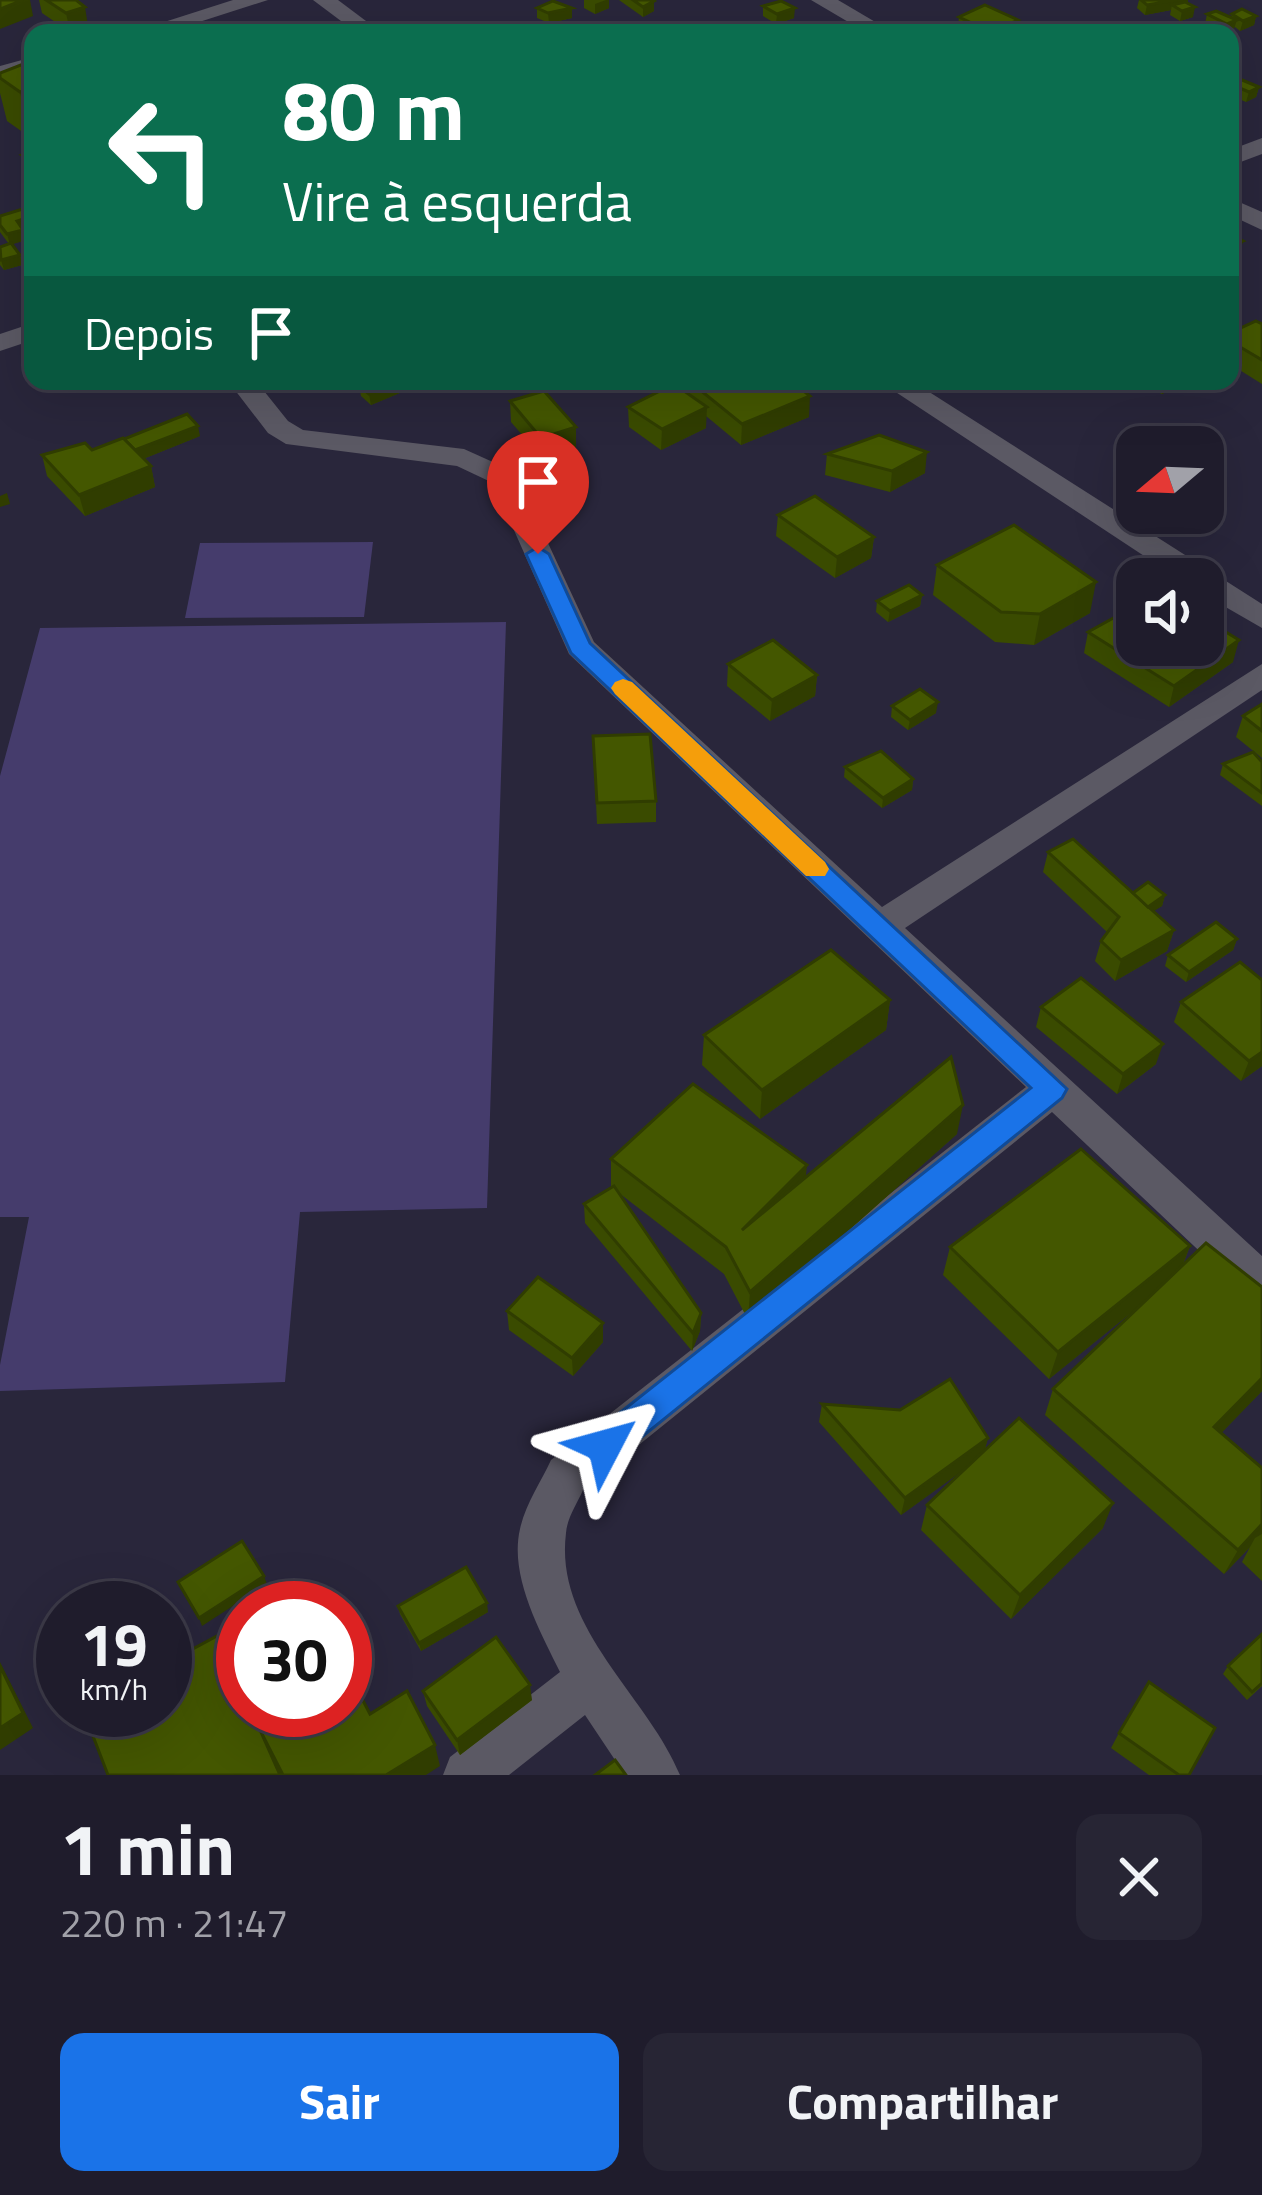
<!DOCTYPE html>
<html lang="pt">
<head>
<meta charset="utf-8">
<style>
  body { margin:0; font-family:"Titillium Web",sans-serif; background:#272534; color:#f1f3f6; height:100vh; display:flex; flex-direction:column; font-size:45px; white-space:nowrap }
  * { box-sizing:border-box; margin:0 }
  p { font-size:39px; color:#a1a1a9 }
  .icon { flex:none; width:66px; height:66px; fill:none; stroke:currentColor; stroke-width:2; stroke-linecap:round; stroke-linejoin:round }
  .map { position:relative; height:1775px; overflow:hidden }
  .side { display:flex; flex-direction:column; background:#1f1c2c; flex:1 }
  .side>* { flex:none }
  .banner { position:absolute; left:24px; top:24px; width:1215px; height:366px; border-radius:24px; box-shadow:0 12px 48px #0002,0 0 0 3px #3c3a48; background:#0b6e4f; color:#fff; overflow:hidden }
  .needle { width:78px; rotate:251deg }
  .buttons { position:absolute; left:1116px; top:426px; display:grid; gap:24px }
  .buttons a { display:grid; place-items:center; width:108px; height:108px; border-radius:24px; background:#1f1c2c; box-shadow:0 12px 48px #0002,0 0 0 3px #3c3a48; font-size:60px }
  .speed { position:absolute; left:36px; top:1581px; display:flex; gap:24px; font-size:60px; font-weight:700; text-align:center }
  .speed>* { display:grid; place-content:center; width:156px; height:156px; border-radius:50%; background:#1f1c2c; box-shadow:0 12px 48px #0002,0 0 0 3px #3c3a48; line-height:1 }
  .speed small { font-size:30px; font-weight:400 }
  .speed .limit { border:18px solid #d22; background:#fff; color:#111 }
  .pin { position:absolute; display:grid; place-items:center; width:102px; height:102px; color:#fff; margin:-123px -51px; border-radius:50% 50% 50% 0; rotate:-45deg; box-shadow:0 0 12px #0007 }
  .pin .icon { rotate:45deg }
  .me { position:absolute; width:132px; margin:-66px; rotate:51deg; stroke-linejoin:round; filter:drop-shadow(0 0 9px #0008) }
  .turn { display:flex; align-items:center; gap:42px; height:252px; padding:0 60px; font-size:54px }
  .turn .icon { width:156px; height:156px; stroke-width:2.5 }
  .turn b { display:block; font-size:84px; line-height:102px }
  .then { display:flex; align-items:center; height:114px; padding:0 60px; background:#0003; gap:24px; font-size:45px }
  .round { display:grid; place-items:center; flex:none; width:126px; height:126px; border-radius:24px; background:#272534 }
  .overview { display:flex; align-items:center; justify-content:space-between; height:204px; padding:0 60px }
  h1 { font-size:72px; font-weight:700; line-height:90px }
  .action { display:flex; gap:24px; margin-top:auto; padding:24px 60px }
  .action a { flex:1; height:138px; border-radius:24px; background:#1a73e8; color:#fff; font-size:48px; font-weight:700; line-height:138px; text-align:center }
  .action a+a { background:#272534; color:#f1f3f6 }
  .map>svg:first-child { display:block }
  .green { fill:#453c6c }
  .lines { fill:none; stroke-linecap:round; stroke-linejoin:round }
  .minor { fill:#5b5964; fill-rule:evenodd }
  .wall { fill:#3a4b00 }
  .shaded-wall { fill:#303d00 }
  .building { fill:#445700; stroke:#303d00; stroke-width:3 }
  .route { fill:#1a73e8; stroke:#114b97; stroke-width:3 }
  .slow { fill:#f59e0b }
</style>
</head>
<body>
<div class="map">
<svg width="1262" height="1775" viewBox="0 0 1262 1775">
  <rect width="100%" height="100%" fill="#29263b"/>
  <!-- green -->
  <g class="green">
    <path d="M373,542l-9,75 -179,1 15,-75z"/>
    <path d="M506,622l-19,586 -187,4 -15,170 -285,9v-26l29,-148h-29v-441l40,-148z"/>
  </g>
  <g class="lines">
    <!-- minor -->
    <g class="minor">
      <path d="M233,0h35l-103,33h-35z"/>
      <path d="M313,0h25l44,33h-25z"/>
      <path d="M811,0h27l56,33h-27z"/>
      <path d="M33,57v14l-33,9v-14z"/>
      <path d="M1262,138v16l-32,12v-16z"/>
      <path d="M1230,198l32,14v18l-32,-15z"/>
      <path d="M33,323v17l-33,11v-17z"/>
      <path d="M228,381h28l32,40 15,9 161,19 51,23 79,170 288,265 380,-243v26l-357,238 357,328v46l-15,-6 -195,-184 -469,378c-6,14 -16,28 -17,43 -12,95 82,163 114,242h-55l-40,-60 -76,60h-66l7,-18 110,-85c-20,-41 -51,-96 -40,-143 5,-24 21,-47 31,-69l475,-373 -457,-433 -76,-171 -36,-17 -171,-22 -18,-11z"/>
      <path d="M523,381h30l2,3 -14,8z"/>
      <path d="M879,381h33l350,223v24l-59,-34v-15h-24z"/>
    </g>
  </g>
  <!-- wall -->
  <g class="wall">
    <path d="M39,0h37l12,26 -18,6 -28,-19z"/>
    <path d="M584,0h25v8l-14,6 -11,-6z"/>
    <path d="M619,0h33l2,11 -11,6z"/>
    <path d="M1139,0h49v3l5,14 -13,4 -10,-6 1,-5 -26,5 -8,-7z"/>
    <path d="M763,6l31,12 -18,6 -13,-8z"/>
    <path d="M537,8h35v10l-23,5 -12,-5z"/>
    <path d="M1207,14l24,3 1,-3 24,2 -2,9 -14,6 -5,-4 -10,6 -20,-9z"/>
    <path d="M959,17l59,3 -1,10 -7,3h-39l-13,-6z"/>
    <path d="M33,68v69l-2,1 -24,-17 -7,-28v-20z"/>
    <path d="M1230,75l29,12 -3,10 -10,5 -16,-7z"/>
    <path d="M33,151v19l-8,-5 -3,-10z"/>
    <path d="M0,216l33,1v10l-10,3 3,10 -14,4 8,11 2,10 -18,5 -4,-5v-18l9,-3 -9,-12z"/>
    <path d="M1262,324v60l-32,-20v-31z"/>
    <path d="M400,381l2,11 -31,13 -10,-9 -2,-10z"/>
    <path d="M689,381l120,36 -68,28 -35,-29v12l-45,22 -32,-23 -1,-20 61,-13z"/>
    <path d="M1135,381h55l-28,13z"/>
    <path d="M510,401l66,46 -34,11 -31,-36z"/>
    <path d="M200,436l-57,23 8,7 4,21 -70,29 -38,-40 -5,-21z"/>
    <path d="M827,454l98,19 -35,19 -65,-17z"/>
    <path d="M778,515l96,22 -3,21 -36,20 -59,-42z"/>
    <path d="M937,565l153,48 -56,32 -39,-3 -62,-47z"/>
    <path d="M922,595l-2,11 -32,16 -12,-10 1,-11z"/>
    <path d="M1088,632l145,30 -64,45 -85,-54z"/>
    <path d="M728,664l89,11 -2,21 -45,25 -43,-35z"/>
    <path d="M1262,704v54l-26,-21 7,-21z"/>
    <path d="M892,706l44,7 -28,17 -17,-13z"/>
    <path d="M593,736l63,65v21l-59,2z"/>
    <path d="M1262,762v44l-42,-31 3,-11z"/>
    <path d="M845,767l68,12 -1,11 -30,18 -38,-31z"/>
    <path d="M1048,852l85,41 32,2 -3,11 -9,5 21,19 -7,21 -52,30 -20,-20 6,-20 6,-9 -64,-60z"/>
    <path d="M1237,939l-4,11 -47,32 -21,-16 3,-11z"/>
    <path d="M1262,980v86l-21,15 -67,-59 7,-20z"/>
    <path d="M890,1000l-4,30 -126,89 -58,-54 2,-30z"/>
    <path d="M1041,1007l115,57 -39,30 -81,-67z"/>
    <path d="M957,1134l-209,186 -24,-46 -105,-81 82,120 -1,18 -8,20 -107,-128 -1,-19 27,-17v-28l195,19z"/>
    <path d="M1190,1246l-8,21 80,20v104l-41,42 41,35v113l-20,-19 8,-15 -26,27 -179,-159 8,-26 95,-90 -99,80 -106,-104 7,-28z"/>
    <path d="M507,1311l96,12v19l-30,34 -64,-46z"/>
    <path d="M822,1404l166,34 -4,14 119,76 -92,91 -90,-89 6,-25 43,-40 -69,50 -82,-93z"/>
    <path d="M398,1606l90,6 -67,39 -21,-37z"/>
    <path d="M1262,1634v52l-15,14 -24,-26 5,-8z"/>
    <path d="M423,1691l109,9 -72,55 -33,-49z"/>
    <path d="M1119,1733l70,42h-40l-38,-27z"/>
  </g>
  <!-- shaded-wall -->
  <g class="shaded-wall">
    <path d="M23,0h7l3,16 -33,13v-20z"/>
    <path d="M606,0h3v8l-14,6v-10z"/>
    <path d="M1177,0h11l-1,7 -15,-2 -1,5 -26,5 2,-10z"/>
    <path d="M654,1v10l-11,6v-10z"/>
    <path d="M85,7l3,19 -18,6 -4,-19z"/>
    <path d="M1195,7l-2,10 -13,4 2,-10z"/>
    <path d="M572,8v10l-23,5 -1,-10z"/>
    <path d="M795,8l-1,10 -18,6 1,-10z"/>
    <path d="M1256,16l-2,9 -14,6 3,-10z"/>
    <path d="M1018,20l-1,10 -7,3h-19z"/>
    <path d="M1237,20l-3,9 -9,4 2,-9z"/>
    <path d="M33,87v50l-2,1 -11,-46z"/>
    <path d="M1259,87l-3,10 -10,5 3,-10z"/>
    <path d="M1239,109l-3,10 -6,4v-9z"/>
    <path d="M33,216v11l-10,3 3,10 -16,5 -3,-11 10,-13z"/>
    <path d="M1243,241l-5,20 -8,3v-18z"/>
    <path d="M20,255l2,10 -18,5 -3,-10z"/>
    <path d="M400,381l2,11 -31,13 -2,-11z"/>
    <path d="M1165,381h25l-28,13z"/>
    <path d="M810,396l-1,21 -68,28 1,-21z"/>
    <path d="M707,407l-1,21 -45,22 1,-21z"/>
    <path d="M198,426l2,10 -62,25 -3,-11z"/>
    <path d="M576,427v20l-34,11 -1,-20z"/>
    <path d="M927,452l-2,21 -35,19 2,-21z"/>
    <path d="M151,466l4,21 -70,29 -6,-21z"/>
    <path d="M7,493l3,11 -10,3v-11z"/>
    <path d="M874,537l-3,21 -36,20 2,-21z"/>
    <path d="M1096,582l-6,31 -56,32 6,-31z"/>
    <path d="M922,595l-2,11 -32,16 2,-11z"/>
    <path d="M1239,640l-6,22 -64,45 5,-21z"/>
    <path d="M817,675l-2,21 -45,25 2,-21z"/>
    <path d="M938,702l-2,11 -28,17 2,-10z"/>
    <path d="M913,779l-1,11 -30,18 1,-10z"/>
    <path d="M1165,895l-3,11 -19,12 3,-10z"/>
    <path d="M1174,930l-7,21 -52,30 6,-21z"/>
    <path d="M1237,939l-4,11 -47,32 3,-10z"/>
    <path d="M890,1000l-4,30 -126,89 2,-29z"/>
    <path d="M1163,1044l-7,20 -39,30 6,-20z"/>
    <path d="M1262,1052v14l-21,15 8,-20z"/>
    <path d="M963,1105l-6,29 -209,186 2,-28z"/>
    <path d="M807,1165l-3,29 -62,36z"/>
    <path d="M1190,1246l-11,28 -130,105 9,-27z"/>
    <path d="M701,1313l-1,18 -8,20 1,-18z"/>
    <path d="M603,1323v19l-30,34 -1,-18z"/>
    <path d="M1262,1378v13l-60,62 12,-26z"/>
    <path d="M988,1438l-5,18 -82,59 4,-17z"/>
    <path d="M1113,1503l-10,25 -92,91 9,-24z"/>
    <path d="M1262,1524v10l-7,4 -5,9 -26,27 14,-24z"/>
    <path d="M264,1576l3,8 -65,42 -3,-8z"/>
    <path d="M487,1603l1,9 -67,39 -2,-8z"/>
    <path d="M0,1662l33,66 -33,22z"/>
    <path d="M530,1685l2,15 -72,55 -3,-15z"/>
    <path d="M435,1745l5,21 -14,9h-40z"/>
  </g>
  <!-- building -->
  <g class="building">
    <path d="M0,0h23l-23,9z"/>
    <path d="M46,0h30l9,7 -19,6z"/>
    <path d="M633,0h19l2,1 -11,6z"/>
    <path d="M1141,0h36l-30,5z"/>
    <path d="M553,1l19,7 -24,5 -11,-5z"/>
    <path d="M781,1l14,7 -18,6 -14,-8z"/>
    <path d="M1185,2l10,5 -13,4 -10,-6z"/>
    <path d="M985,5l33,15 -27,12 -32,-15z"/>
    <path d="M1242,9l14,7 -13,5 -11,-7z"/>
    <path d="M1216,11l21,9 -10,4 -20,-10z"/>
    <path d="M135,26l12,7h-30z"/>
    <path d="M154,27l9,6h-16l-5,-3z"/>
    <path d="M26,63l7,5v19l-13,5 -20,-14v-5z"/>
    <path d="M1230,75l29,12 -10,5 -19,-8z"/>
    <path d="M33,151v10l-11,-6z"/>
    <path d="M26,208l7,8 -16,5 6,9 -16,4 -7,-9v-9z"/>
    <path d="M1230,234l13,7 -13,5z"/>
    <path d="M11,243l9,12 -19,5 -1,-13z"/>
    <path d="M1256,321l6,3v36l-32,-19v-8z"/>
    <path d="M371,381h29l-31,13 -10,-8z"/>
    <path d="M689,381h102l19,15 -68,28z"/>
    <path d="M674,384l33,23 -45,22 -34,-22z"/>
    <path d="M544,391l32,36 -35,11 -31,-37z"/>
    <path d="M187,414l11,12 -63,24 -11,-11z"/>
    <path d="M879,435l48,17 -35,19 -65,-17z"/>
    <path d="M123,438l28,28 -72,29 -37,-40 43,-12 7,7z"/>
    <path d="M815,496l59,41 -37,20 -59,-42z"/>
    <path d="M1014,525l82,57 -56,32 -39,-2 -64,-47z"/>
    <path d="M909,585l13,10 -32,16 -13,-10z"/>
    <path d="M1137,605v40h66v-27l36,22 -65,46 -86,-54z"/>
    <path d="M773,640l44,35 -45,25 -44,-36z"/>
    <path d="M920,689l18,13 -28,18 -18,-14z"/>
    <path d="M1262,704v27l-19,-15z"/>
    <path d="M650,734l6,67 -59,2 -4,-67z"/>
    <path d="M881,751l32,28 -30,19 -38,-31z"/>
    <path d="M1253,752l9,10v31l-39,-29z"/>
    <path d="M1073,839l101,91 -53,30 -20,-19 18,-24 -71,-65z"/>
    <path d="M1148,882l17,13 -17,12 -15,-14z"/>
    <path d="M1216,922l21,17 -48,33 -21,-17z"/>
    <path d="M831,950l59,50 -128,90 -58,-55z"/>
    <path d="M1240,962l22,18v72l-13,9 -68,-59z"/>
    <path d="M1081,978l82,66 -40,30 -82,-67z"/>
    <path d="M951,1057l12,48 -213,187 -24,-45 -115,-88 82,-75 114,81 -65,65z"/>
    <path d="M1081,1149l109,97 -132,106 -108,-105z"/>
    <path d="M614,1186l87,127 -8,20 -109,-129z"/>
    <path d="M1206,1243l56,44v91l-48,49 48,41v56l-24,26 -185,-161z"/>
    <path d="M538,1277l65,46 -31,35 -65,-47z"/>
    <path d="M950,1379l38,59 -83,60 -83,-94 78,6z"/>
    <path d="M1019,1418l94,85 -93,92 -93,-90z"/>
    <path d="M242,1541l22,35 -65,42 -21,-36z"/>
    <path d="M466,1567l21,36 -68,40 -21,-37z"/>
    <path d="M305,1588l11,20h-48z"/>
    <path d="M243,1622v88h102v-44l25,48 37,-23 28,54 -49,30h-103l-23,-45 20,45h-172l-25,-65h82v-46z"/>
    <path d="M1262,1634v49l-10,9 -24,-26z"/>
    <path d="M496,1637l34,48 -73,55 -34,-49z"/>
    <path d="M0,1666l23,47 -23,15z"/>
    <path d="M1149,1682l66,46 -26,47h-10l-60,-42z"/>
    <path d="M615,1760l11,15h-31z"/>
  </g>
  <!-- route -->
  <path class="route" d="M538,547l11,7 41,89 477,446 -5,9 -445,359 -12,5 -12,-5 -5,-11 5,-12 438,-346 -460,-435 -45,-99z"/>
  <!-- slow -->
  <path class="slow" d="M623,679l9,3 193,180 4,7 -4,7h-19l-191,-182 -4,-6 4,-6z"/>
</svg>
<div class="buttons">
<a><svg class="needle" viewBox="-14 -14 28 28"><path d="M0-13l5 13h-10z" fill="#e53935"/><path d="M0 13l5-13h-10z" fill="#a1a1a9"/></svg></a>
<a><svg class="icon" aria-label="sound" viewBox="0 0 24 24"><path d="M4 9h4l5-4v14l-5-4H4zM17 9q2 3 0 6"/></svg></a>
</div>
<div class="speed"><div>19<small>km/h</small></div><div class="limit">30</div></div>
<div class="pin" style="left:538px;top:554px;background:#d93025"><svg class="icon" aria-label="arrive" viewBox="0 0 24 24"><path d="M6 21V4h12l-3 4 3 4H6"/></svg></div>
<svg class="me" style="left:605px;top:1446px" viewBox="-20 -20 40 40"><path d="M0-17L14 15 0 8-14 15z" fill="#1a73e8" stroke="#fff" stroke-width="4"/></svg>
<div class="banner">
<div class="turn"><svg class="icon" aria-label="left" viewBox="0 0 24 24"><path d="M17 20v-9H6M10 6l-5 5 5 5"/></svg><div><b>80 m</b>Vire à esquerda</div></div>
<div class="then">Depois<svg class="icon" aria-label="arrive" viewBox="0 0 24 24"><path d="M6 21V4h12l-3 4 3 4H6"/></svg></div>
</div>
</div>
<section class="side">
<div class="overview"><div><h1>1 min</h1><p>220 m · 21:47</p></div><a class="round"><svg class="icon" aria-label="close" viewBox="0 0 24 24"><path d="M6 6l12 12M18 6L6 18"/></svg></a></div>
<div class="action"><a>Sair</a><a>Compartilhar</a></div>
</section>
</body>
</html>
